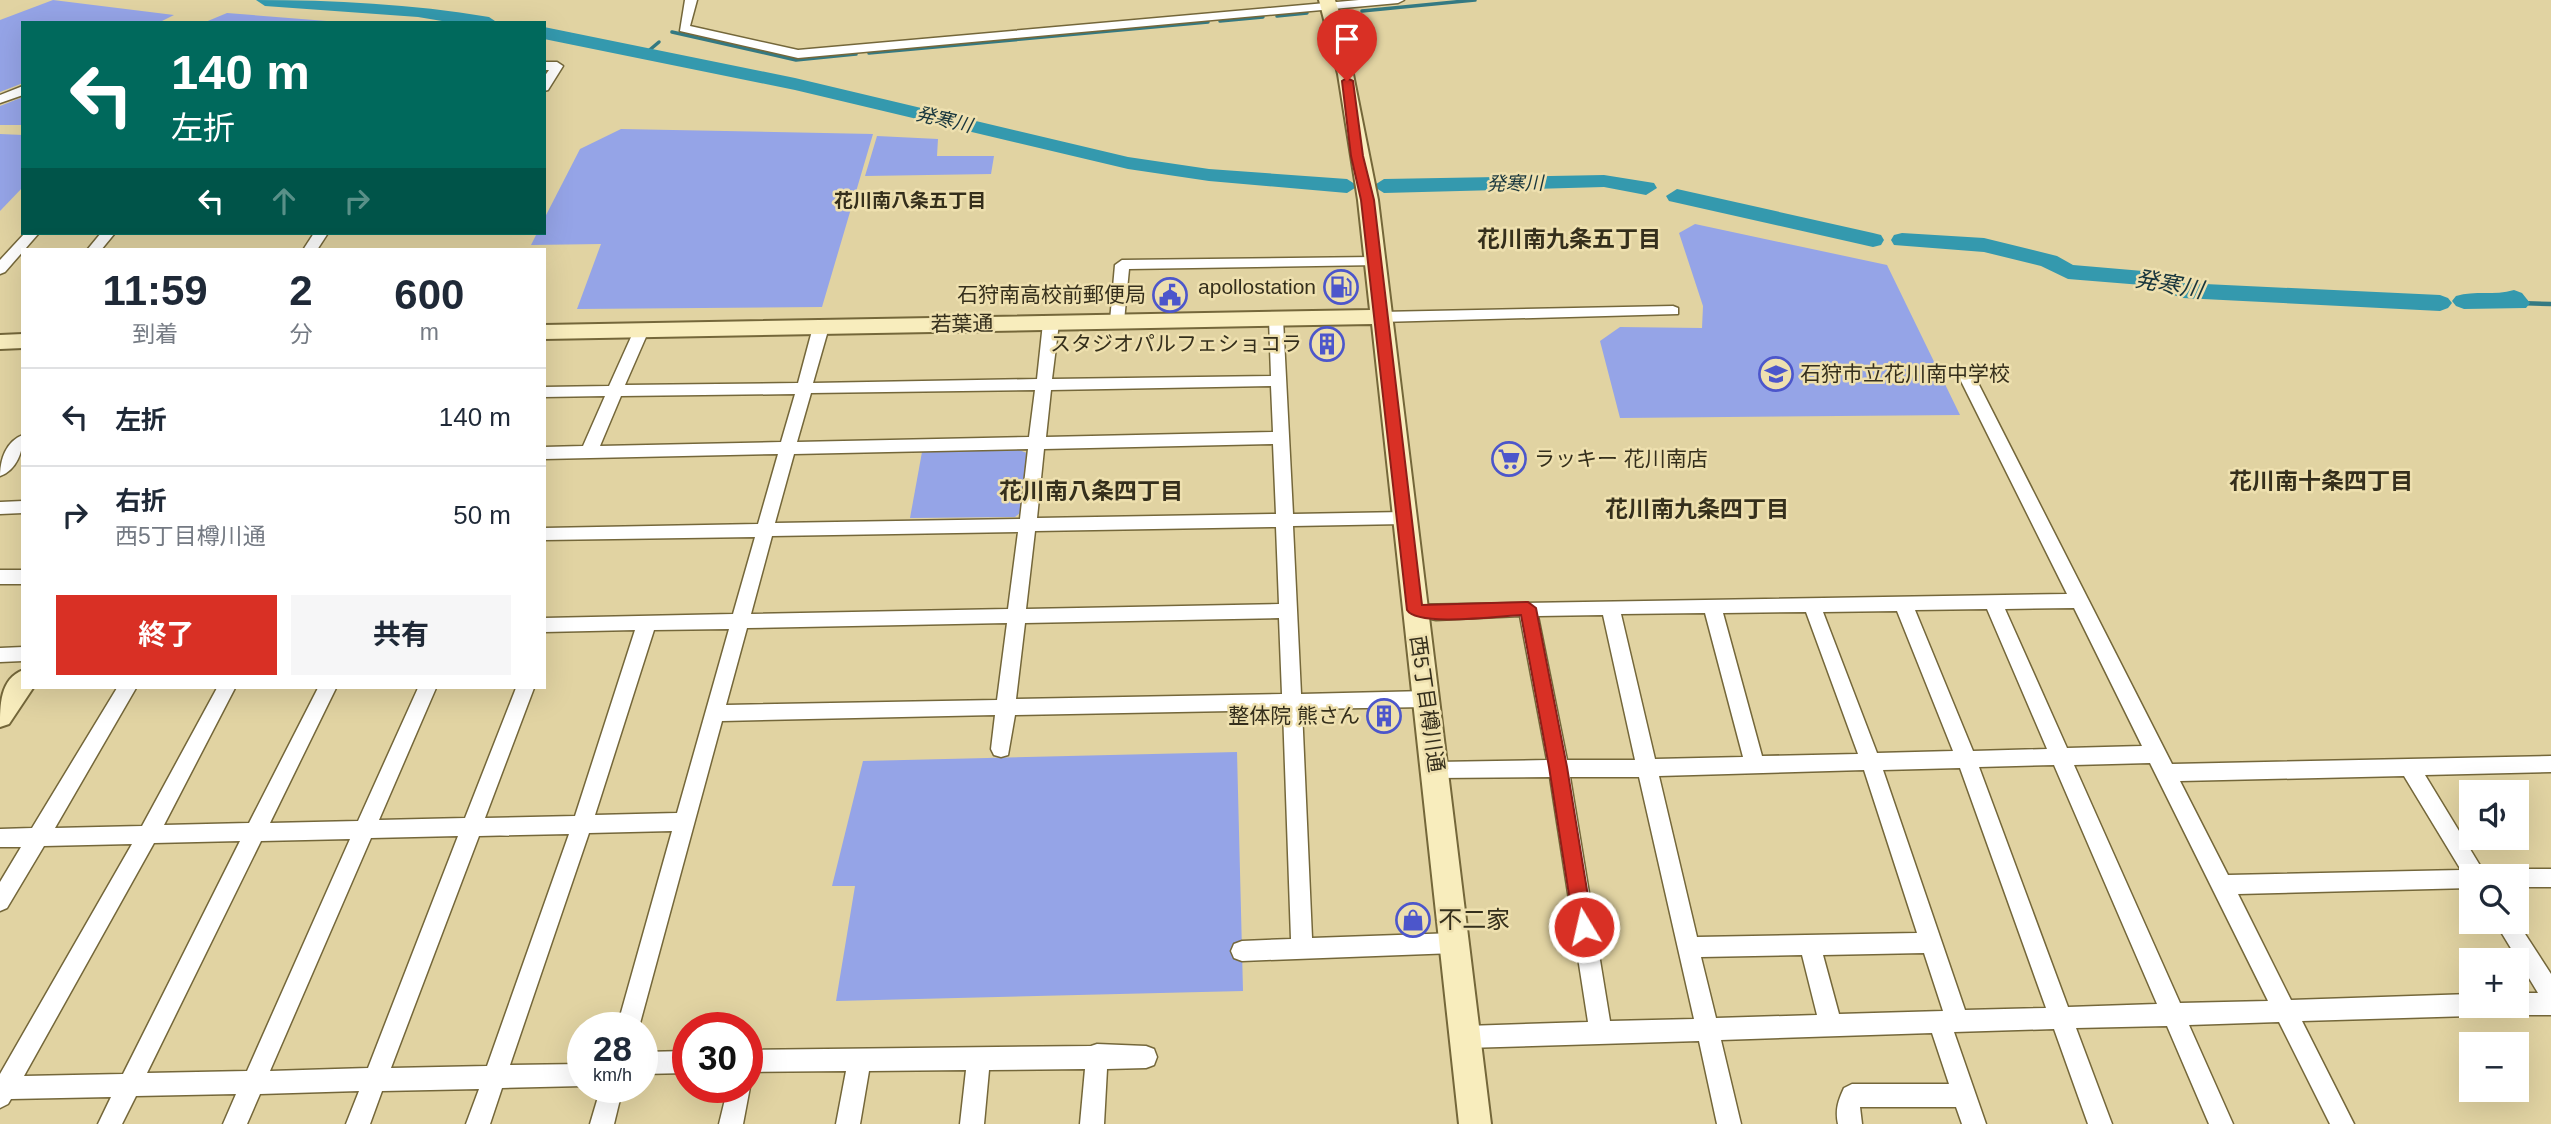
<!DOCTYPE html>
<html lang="ja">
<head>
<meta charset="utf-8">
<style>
  body { margin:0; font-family:Helvetica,"Noto Sans JP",sans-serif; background:#f6f6f7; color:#1f2937; height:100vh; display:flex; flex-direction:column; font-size:26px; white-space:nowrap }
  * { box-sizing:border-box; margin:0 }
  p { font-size:23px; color:#747a83 }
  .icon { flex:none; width:38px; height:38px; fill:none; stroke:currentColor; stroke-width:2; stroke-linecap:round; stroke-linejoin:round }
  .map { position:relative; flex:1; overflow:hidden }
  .side { position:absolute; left:21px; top:248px; width:525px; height:441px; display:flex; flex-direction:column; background:#fff; border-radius:0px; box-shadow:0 7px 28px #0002 }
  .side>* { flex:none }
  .guide { position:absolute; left:21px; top:21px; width:525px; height:214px; border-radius:0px; box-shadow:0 7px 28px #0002; background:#00695c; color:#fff; overflow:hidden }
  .fabs { position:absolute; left:2459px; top:780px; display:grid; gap:14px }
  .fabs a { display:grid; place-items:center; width:70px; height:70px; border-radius:0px; background:#fff; box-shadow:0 7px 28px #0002; font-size:35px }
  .speed { position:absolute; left:567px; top:1012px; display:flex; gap:14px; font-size:35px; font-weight:700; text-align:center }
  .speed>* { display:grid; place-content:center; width:91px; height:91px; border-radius:50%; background:#fff; box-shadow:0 7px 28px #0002; line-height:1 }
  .speed small { font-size:18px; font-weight:400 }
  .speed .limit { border:10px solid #d22; background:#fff; color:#111 }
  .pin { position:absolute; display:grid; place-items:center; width:60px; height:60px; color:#fff; margin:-72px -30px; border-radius:50% 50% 50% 0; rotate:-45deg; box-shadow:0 0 7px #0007 }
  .pin .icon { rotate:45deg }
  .me { position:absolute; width:77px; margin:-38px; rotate:351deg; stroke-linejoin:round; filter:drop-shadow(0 0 5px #0008) }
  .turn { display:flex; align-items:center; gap:24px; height:147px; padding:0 35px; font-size:32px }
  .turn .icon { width:91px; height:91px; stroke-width:2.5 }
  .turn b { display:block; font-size:49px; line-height:60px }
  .lanes { display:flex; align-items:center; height:66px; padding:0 35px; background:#0003; justify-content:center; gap:35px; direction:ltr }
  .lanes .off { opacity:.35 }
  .eta { display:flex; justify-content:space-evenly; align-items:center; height:119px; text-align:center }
  .eta b { font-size:42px; font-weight:700; line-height:49px }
  .button { display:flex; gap:14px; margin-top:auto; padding:14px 35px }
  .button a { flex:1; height:80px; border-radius:0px; background:#d93025; color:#fff; font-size:28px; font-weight:700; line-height:80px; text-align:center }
  .button a+a { background:#f6f6f7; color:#1f2937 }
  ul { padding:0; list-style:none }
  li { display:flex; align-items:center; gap:21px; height:98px; padding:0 35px; border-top:2px solid #e0e1e3 }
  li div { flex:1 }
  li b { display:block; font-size:26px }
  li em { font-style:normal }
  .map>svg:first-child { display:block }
  .green { fill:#95a4e7 }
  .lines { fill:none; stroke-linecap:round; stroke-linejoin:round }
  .stream-far1 { stroke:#347982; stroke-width:3.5 }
  .stream { stroke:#347982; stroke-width:4.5 }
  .river { fill:#3499ae; fill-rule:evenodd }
  .street-casing { stroke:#74673a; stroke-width:3 }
  .secondary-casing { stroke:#74673a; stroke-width:4 }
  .street { fill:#fff; fill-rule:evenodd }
  .secondary { fill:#f8edbd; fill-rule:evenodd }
  .route { fill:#d93025; stroke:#8d1f18; stroke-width:2 }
  .labels { text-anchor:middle; stroke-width:5; stroke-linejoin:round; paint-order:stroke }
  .far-water-label { font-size:19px; font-style:italic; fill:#18363d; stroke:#eee0af }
  .far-neighbourhood-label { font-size:19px; font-weight:bold; fill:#352f1c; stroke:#eee0af }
  .poi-label { font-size:21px; fill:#352f1c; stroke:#eee0af; text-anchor:end }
  .street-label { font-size:21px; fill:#352f1c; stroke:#eee0af }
  .neighbourhood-label { font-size:23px; font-weight:bold; fill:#352f1c; stroke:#eee0af }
  .water-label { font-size:23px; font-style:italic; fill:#18363d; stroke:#eee0af }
  .near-poi-label { font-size:24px; fill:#352f1c; stroke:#eee0af; text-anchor:start }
</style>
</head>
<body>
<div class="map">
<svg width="2551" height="1124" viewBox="0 0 2551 1124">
  <rect width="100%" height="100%" fill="#e1d3a2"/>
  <!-- green -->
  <g class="green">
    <path d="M53,0l121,15 -16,8h-135v60l-23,9v-72z"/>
    <path d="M227,13l125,10h-149z"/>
    <path d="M23,97v28h-23v-19z"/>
    <path d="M621,129l252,5 -51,173 -245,2 24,-65 -70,1 6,-12h7v-14l36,-70z"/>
    <path d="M0,134l23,1v52l-23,24z"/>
    <path d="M877,136l61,3 -1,17h57l-3,18 -126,2z"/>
    <path d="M1695,224l192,41 73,150 -340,3 -20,-77 20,-14 82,1 1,-22 -24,-73z"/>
    <path d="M1019,450l8,3 -7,60 -5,4 -105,1 12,-66z"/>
    <path d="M1237,752l6,239 -407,10 19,-115h-23l31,-125z"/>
  </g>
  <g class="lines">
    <!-- stream-far1 -->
    <g class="stream-far1">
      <path d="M1362,11l113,-11"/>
      <path d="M1277,16l30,-3"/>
      <path d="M1220,21l43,-4"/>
      <path d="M672,32l124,28 60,-6"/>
      <path d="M646,53l13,-11"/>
      <path d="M869,53l339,-31"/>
    </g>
    <!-- stream -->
    <path class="stream" d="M2518,303l33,1"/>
    <!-- river -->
    <g class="river">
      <path d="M256,0c79,0 155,4 233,17l9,6h-44l-36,-6 -153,-11z"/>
      <path d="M544,27l251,51 333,79 81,12 138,10 11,7 -11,7 -138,-12 -81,-12 -333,-79 -251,-51z"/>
      <path d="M1604,175l50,8 3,5 -11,7 -42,-8 -220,6 -11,-7 11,-7z"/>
      <path d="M1677,189l196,44 8,2 3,5 -3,5 -8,2 -204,-46 -3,-5z"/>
      <path d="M1902,233l82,5 73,18 16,9 70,6 41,12 256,12 8,3 4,5 -4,5 -8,3 -257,-13 -41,-13 -74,-6 -27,-13 -57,-14 -90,-7 -3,-5 3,-5z"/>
      <path d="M2514,290l8,3 8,10 -4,5 -62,1 -8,-3 -4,-5 4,-5c19,-6 38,0 58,-6z"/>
    </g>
    <!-- street casing -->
    <g class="street-casing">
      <g id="street">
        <path d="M685,0h12l-7,26 108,24 561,-50h45l-6,3 -600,55 -118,-27z"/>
        <path d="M544,62h13l6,4 -15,24 -4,1v-14l5,-7h-5z"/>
        <path d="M23,86v9l-23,8v-8z"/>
        <path d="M25,233h14l-34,39 -5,2v-14z"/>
        <path d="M101,233h14l-14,17h-14z"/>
        <path d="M314,233h14l-11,17h-14z"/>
        <path d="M1374,257l5,2v6l-250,4 -5,52 -7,5 -7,-5 5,-56 7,-5z"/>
        <path d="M1673,306l5,2v6l-298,8 -7,-5 7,-5z"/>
        <path d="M1276,314l7,5 10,195 111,-2 9,6 -9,6 -111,2 8,168 126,-3 7,2 2,6 -2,6 -7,2 -125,2 10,229 143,-5 8,3 3,7 -3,7 -8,3 -213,8 -8,-3 -3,-7 3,-7 8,-3 49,-2 -8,-229 -268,5 -7,40 -7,2 -7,-2 -3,-6 4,-34 -273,6 -83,306h-22l55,-196 -83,2 -79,232 73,-1v22l-81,2 -12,36h-24l13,-35 -97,2 -12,33h-24l13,-33 -99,3 -13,30h-24l13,-30 -100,2 -14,28h-24l13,-27 -100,2 -3,5 -8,4v-34l132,-230 -88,2 -37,62 -7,3v-29l21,-35h-21v-18l32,-1 85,-140h19l-81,140 87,-2 75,-138h18l-71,137 85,-2 69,-135h18l-66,135 88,-2 60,-133h18l-57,132 86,-2 51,-130h18l-49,130 90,-2 60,-186 -91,2v-14l189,-4 22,-77 -211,3v-12l214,-4 20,-70 -234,5v-12l39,-1 22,-50 -61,1v-10l65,-1 27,-60 5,-1 8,5 -24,55 173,-2 15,-56 8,-5 8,5 -16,56 224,-4 6,-56 8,-5 8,5 -7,56 219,-3 -2,-57zM1271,386l2,46 -227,5 5,-47zM1035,390l-6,47 -232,5 14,-49zM795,394l-14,48 -181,4 21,-50zM1273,444l3,70 -239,4 7,-69zM1028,449l-8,70 -245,4 19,-69zM1276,527l3,77 -253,5 9,-78zM1018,532l-10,77 -257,5 21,-78zM1279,618l3,76 -266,5 9,-76zM1007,623l-10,77 -271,5 21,-77zM729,629l-52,184 -82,2 59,-185zM569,834l-82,232 -96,2 88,-232zM458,836l-90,232 -98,3 101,-233zM350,839l-103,232 -100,2 114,-232zM240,841l-117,233 -99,2 130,-233z"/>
        <path d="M1967,372l8,5 197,387 379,-8v16l-126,3 62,102h-16v11l-233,6 53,106 180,-6v12h11l-3,7 -8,3 -169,5 52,103h-24l-51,-102 -90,3 44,99h-24l-42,-98 -91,2 36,96h-24l-34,-95 -100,3 32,92h-24l-6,-17h-96l2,17h-24c-3,-14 0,-23 6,-36l8,-4h97l-17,-51 -211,7 20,84h-24l-18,-83 -233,7 -8,-3 -3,-8 3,-8 8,-3 122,-4 -38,-245 -114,1 -7,-2 -3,-6 3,-6 7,-2 111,-2 -27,-144 -84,4 -27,-5 -3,-5 3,-5 658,-11 -108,-217zM2074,608l68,138 -75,2 -62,-139zM1987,609l60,140 -74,2 -58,-141zM1897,611l56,140 -76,2 -54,-141zM1806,612l52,142 -96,2 -39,-143zM1705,613l38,144 -88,2 -34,-145zM1603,615l32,145h-68l-29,-144zM2150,763l118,238 -88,2 -106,-238zM2054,765l103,239 -89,3 -89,-240zM1960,768l86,240 -81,2 -82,-240zM1864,770l53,163 -220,4 -38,-161zM2404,776l57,94 -233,5 -48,-94zM1570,777h69l55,242 -84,2zM1924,953l19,58 -104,3 -16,-59zM1802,955l15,60 -101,3 -15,-61z"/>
        <path d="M23,435c0,16 -6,35 -23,41 0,-16 6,-35 23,-41z"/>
        <path d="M23,501v12l-23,1v-12z"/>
        <rect x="0" y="570" width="23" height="14"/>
        <path d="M23,647v14l-23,1v-14z"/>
        <path d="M2516,869h35v18h-35v-10h-10l3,-6z"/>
        <path d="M2516,920l35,54v41h-35l-8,-3 -2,-6h10v-13h22l-43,-71h21z"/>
        <path d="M1097,1044l49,2 8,3 3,8 -3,8 -8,3 -39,1 -3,55h-24l5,-55 -96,1 -5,54h-24l6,-54 -97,1 -9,53h-24l10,-53 -99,1v-22l344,-4z"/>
        <path d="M688,1051v22l-46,1v-22z"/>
        <path d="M747,1079l3,8 -7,37h-24l9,-37h19z"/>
        <path d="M601,1087h22l-9,37h-24z"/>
      </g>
    </g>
    <!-- secondary casing -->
    <g class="secondary-casing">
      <g id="secondary">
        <path d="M1319,0h16l8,24 35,176 113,924h-32l-87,-800 -828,15v-14l826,-15 -12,-110 -20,-126z"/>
        <path d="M23,334v14l-23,1v-14z"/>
        <path d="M23,670v18h10l-24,36 -9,3c0,-22 0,-48 23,-57z"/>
      </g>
    </g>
    <!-- street -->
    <use href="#street" class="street"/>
    <!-- secondary -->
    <use href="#secondary" class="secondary"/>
  </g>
  <!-- route -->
  <path class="route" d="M1347,78l6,3 10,75 11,44 48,405 106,-3 8,6 31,159 26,160 -2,6 -7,3 -7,-3 -3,-6 -25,-160 -28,-152c-21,1 -104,12 -114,-5l-46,-410 -10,-44 -9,-75z"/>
  <!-- icons -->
  <defs>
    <g id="fuel-ring" transform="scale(1.75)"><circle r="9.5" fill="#eee0af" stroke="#4c56cb" stroke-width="1.5"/><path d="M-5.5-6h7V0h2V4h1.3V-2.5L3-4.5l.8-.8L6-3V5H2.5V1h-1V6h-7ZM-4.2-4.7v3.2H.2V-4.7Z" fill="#4c56cb"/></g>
    <g id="civic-ring" transform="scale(1.75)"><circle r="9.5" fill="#eee0af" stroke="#4c56cb" stroke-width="1.5"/><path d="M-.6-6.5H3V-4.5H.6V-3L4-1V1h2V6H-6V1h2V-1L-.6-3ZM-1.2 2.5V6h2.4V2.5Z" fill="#4c56cb"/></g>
    <g id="building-ring" transform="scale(1.75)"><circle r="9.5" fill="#eee0af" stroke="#4c56cb" stroke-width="1.5"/><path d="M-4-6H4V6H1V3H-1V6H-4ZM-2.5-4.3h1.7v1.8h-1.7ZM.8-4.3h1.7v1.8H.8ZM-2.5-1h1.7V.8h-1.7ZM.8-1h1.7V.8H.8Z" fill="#4c56cb"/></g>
    <g id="school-ring" transform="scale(1.75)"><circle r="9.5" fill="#eee0af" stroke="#4c56cb" stroke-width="1.5"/><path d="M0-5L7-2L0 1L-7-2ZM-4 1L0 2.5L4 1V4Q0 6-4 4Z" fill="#4c56cb"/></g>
    <g id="supermarket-ring" transform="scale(1.75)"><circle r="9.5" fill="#eee0af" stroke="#4c56cb" stroke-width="1.5"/><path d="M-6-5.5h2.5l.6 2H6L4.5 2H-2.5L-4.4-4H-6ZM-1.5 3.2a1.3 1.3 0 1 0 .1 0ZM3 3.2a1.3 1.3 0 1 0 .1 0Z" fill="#4c56cb"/></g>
    <g id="shop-ring" transform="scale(1.75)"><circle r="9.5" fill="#eee0af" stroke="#4c56cb" stroke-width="1.5"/><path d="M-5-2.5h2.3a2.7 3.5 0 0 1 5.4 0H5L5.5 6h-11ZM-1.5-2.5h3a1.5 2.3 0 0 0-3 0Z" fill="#4c56cb"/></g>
  </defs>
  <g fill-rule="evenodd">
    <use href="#fuel-ring" x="1341" y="287"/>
    <use href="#civic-ring" x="1170" y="295"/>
    <use href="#building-ring" x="1327" y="344"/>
    <use href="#school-ring" x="1776" y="374"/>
    <use href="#supermarket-ring" x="1509" y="459"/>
    <use href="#building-ring" x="1384" y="716"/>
    <use href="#shop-ring" x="1413" y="920"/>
  </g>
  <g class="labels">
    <!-- far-water labels -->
    <g class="far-water-label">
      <text transform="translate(944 119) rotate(13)" y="7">発寒川</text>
      <text transform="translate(1515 183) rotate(-1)" y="7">発寒川</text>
    </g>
    <!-- far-neighbourhood labels -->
    <g class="far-neighbourhood-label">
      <text x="910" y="207">花川南八条五丁目</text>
    </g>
    <!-- poi labels -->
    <g class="poi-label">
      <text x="1316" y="294">apollostation</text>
      <text x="1146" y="302">石狩南高校前郵便局</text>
      <text x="1302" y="351">スタジオパルフェショコラ</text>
      <text x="1800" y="381" text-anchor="start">石狩市立花川南中学校</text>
      <text x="1534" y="466" text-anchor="start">ラッキー 花川南店</text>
      <text x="1360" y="723">整体院 熊さん</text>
    </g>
    <!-- street labels -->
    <g class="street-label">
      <text transform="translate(962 324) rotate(-1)" y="7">若葉通</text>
      <text transform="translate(1427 704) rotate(82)" y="7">西5丁目樽川通</text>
    </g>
    <!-- neighbourhood labels -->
    <g class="neighbourhood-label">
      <text x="1569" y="247">花川南九条五丁目</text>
      <text x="2321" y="489">花川南十条四丁目</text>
      <text x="1091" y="499">花川南八条四丁目</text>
      <text x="1697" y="517">花川南九条四丁目</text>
    </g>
    <!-- water labels -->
    <g class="water-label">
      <text transform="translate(2169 284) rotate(10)" y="8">発寒川</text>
    </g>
    <!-- near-poi labels -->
    <g class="near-poi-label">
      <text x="1438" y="928">不二家</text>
    </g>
  </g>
</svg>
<div class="fabs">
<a><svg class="icon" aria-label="sound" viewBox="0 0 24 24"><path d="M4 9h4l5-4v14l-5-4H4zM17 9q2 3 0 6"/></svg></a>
<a><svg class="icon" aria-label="search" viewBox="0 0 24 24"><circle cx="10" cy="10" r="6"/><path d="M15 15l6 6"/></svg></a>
<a>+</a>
<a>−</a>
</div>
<div class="speed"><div>28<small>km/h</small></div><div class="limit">30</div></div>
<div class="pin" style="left:1347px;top:81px;background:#d93025"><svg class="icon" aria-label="arrive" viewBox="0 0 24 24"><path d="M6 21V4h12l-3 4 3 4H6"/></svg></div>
<svg class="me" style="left:1584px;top:927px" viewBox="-20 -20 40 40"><circle r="17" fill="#d93025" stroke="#fff" stroke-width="3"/><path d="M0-11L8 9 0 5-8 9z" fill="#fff"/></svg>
<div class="guide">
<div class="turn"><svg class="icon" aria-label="left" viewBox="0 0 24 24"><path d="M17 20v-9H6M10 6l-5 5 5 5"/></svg><div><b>140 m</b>左折</div></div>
<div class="lanes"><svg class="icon" aria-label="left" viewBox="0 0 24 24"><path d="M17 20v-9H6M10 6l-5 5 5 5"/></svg><svg class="icon off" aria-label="ahead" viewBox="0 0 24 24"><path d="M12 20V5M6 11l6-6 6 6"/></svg><svg class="icon off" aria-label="right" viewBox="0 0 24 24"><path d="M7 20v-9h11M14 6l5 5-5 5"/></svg></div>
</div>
<section class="side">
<div class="eta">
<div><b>11:59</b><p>到着</p></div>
<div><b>2</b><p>分</p></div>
<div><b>600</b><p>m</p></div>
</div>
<ul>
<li><svg class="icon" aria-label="left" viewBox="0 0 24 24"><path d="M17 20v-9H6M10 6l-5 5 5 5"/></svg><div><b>左折</b></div><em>140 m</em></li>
<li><svg class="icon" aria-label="right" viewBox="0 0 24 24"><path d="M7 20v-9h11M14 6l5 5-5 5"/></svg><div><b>右折</b><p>西5丁目樽川通</p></div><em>50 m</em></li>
</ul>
<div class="button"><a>終了</a><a>共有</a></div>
</section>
</div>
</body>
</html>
